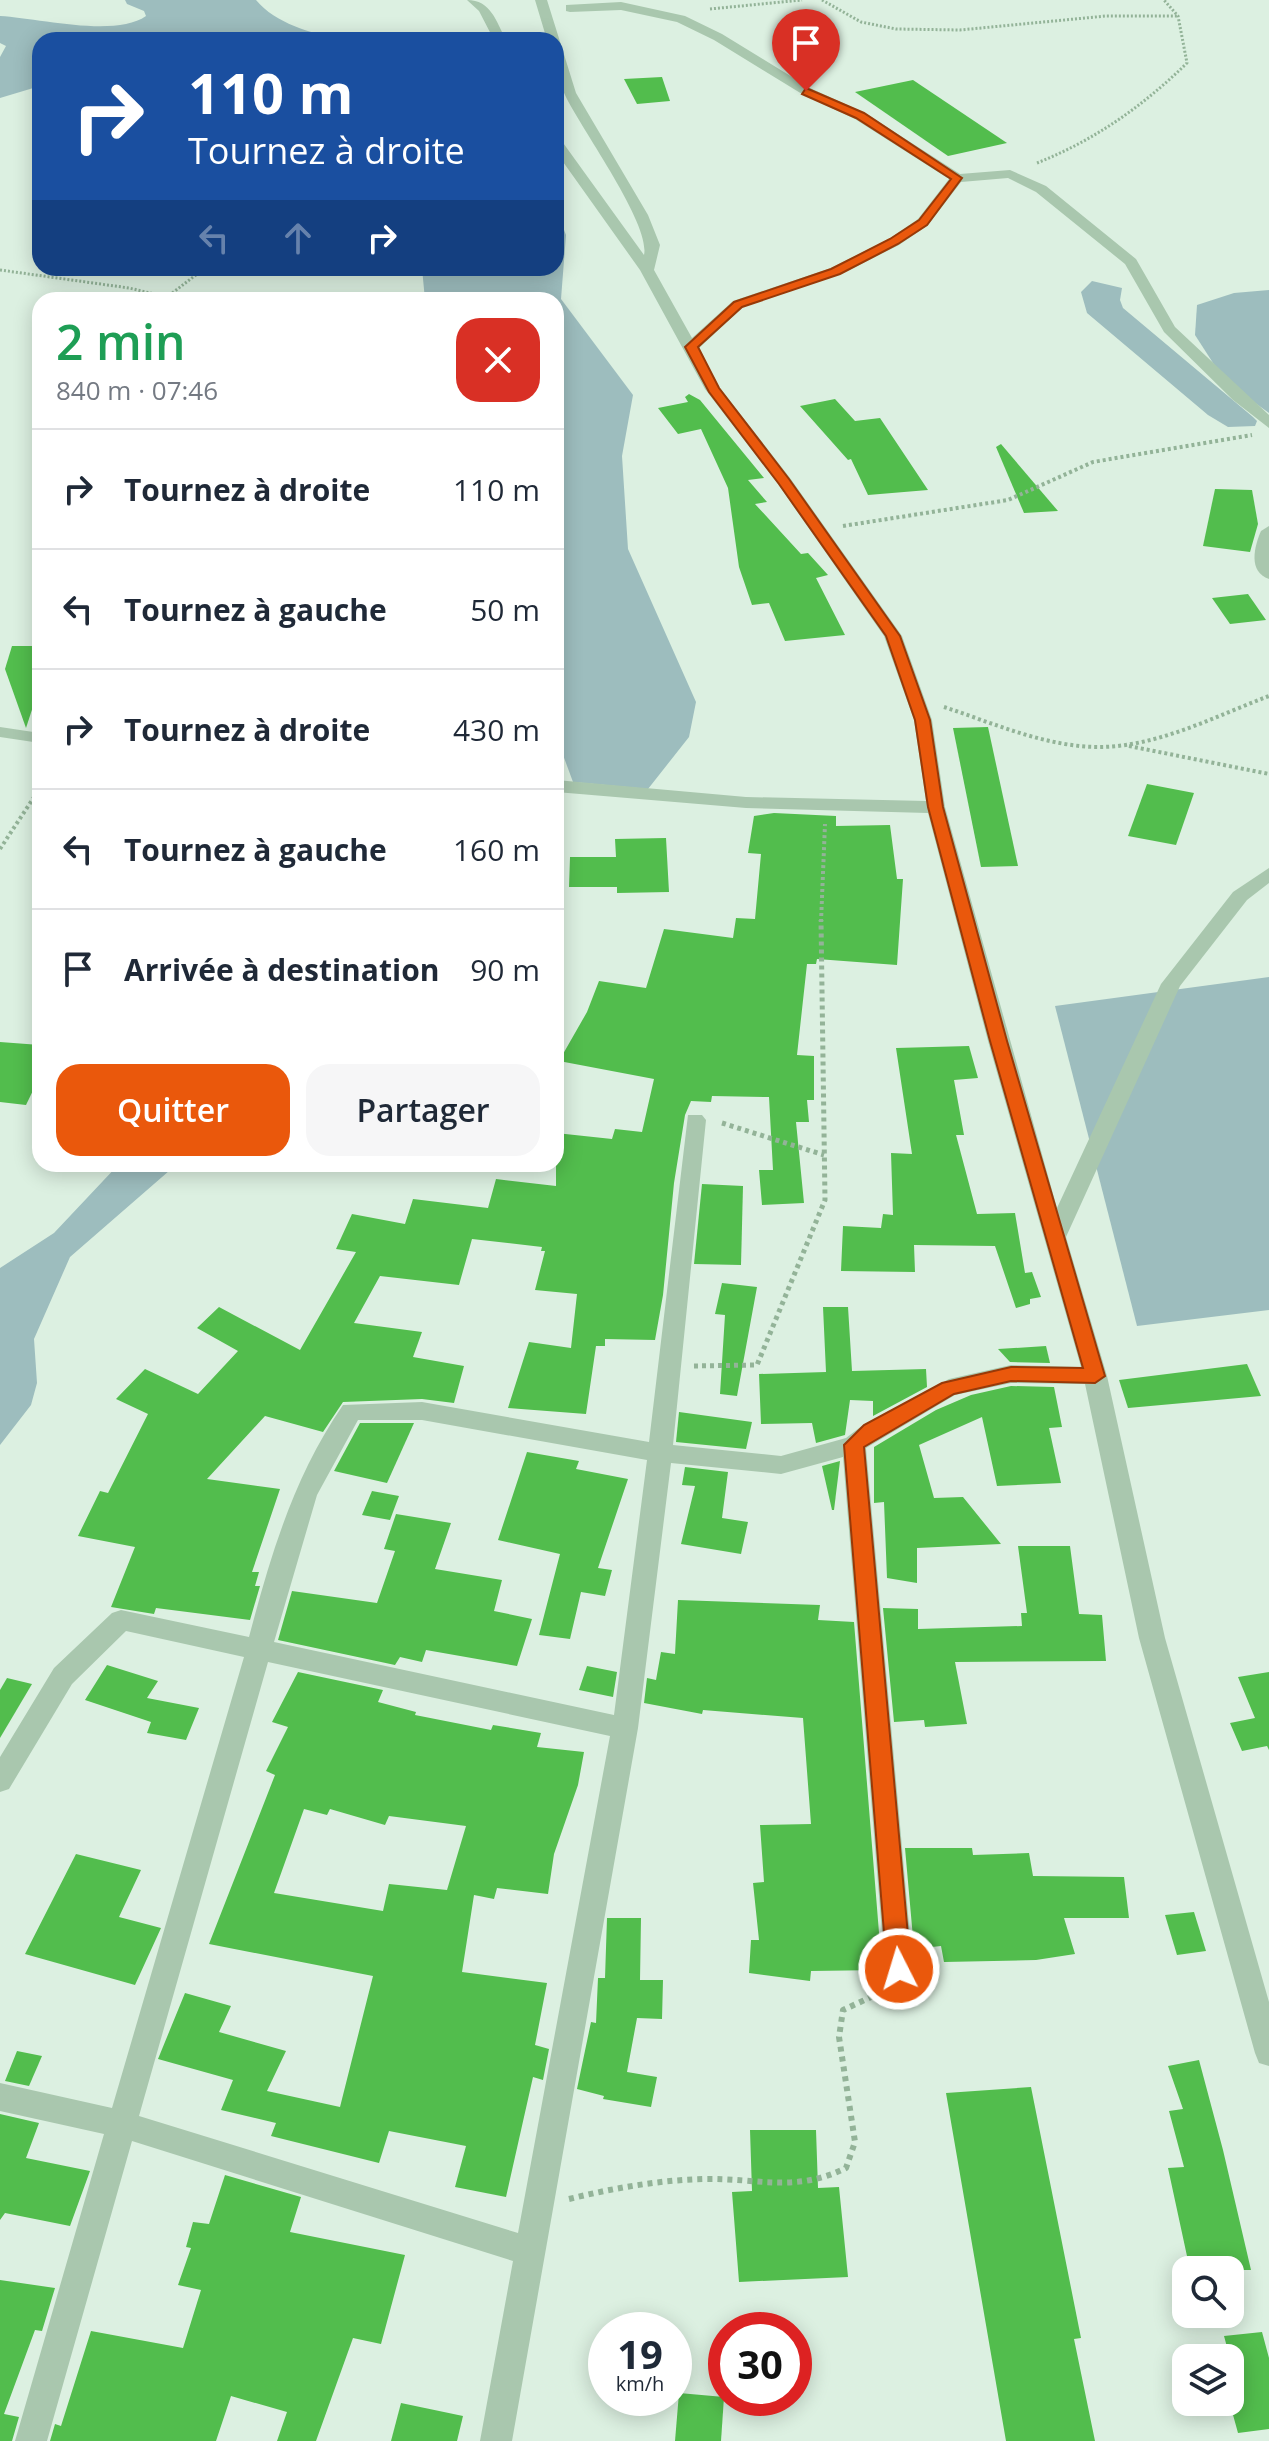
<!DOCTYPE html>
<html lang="fr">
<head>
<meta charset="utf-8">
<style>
  body { margin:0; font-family:"Open Sans",sans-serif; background:#f6f6f7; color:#1f2937; height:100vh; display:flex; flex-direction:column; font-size:30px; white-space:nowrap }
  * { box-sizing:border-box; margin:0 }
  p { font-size:26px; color:#747a83 }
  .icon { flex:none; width:44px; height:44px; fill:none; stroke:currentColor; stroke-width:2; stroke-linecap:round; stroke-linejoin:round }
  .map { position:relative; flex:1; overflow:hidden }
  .sheet { position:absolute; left:32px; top:292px; width:532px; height:880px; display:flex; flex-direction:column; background:#fff; border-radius:24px; box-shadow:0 4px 20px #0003 }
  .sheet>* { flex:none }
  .hud { position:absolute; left:32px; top:32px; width:532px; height:244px; border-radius:24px; box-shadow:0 4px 20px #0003; background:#1a4fa0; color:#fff; overflow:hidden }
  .buttons { position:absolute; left:1172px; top:2256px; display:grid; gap:16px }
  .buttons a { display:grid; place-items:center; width:72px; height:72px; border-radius:16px; background:#fff; box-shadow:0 4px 20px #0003; font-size:40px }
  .speed { position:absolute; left:588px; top:2312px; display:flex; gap:16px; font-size:40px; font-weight:700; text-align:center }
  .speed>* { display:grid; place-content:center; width:104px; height:104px; border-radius:50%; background:#fff; box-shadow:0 4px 20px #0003; line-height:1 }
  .speed small { font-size:20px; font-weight:400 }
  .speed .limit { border:12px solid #d22; background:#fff; color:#111 }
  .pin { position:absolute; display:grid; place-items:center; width:68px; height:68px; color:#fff; margin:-82px -34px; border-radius:50% 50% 50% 0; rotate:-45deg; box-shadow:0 0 8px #0007 }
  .pin .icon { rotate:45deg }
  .me { position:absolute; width:88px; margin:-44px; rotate:355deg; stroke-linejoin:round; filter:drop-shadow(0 0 6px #0008) }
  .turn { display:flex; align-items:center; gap:28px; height:168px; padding:0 24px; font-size:36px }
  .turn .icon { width:104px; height:104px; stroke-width:2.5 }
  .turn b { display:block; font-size:56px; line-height:68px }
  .lanes { display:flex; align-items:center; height:76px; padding:0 24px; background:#0003; justify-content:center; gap:40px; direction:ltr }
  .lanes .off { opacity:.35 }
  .round { display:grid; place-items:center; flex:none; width:84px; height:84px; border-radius:24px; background:#f6f6f7 }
  .summary { display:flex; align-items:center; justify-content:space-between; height:136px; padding:0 24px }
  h1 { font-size:48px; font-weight:600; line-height:60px; color:#1e9e55 }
  .primary-button { display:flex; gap:16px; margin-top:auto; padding:16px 24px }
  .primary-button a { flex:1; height:92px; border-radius:24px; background:#ea580c; color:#fff; font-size:32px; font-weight:600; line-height:92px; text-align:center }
  .primary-button a+a { background:#f6f6f7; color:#1f2937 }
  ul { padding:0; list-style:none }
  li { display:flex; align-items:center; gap:24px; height:120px; padding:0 24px; border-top:2px solid #e0e1e3 }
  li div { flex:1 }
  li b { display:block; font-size:30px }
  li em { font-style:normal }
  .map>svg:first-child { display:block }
  .green { fill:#9dbdbe }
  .building { fill:#52bd4d; fill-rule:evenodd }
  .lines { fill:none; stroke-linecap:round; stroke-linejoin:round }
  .path-far3 { stroke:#93b398; stroke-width:3; stroke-dasharray:2 2; stroke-linecap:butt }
  .path-far2 { stroke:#93b398; stroke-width:4; stroke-dasharray:3 3; stroke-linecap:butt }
  .path-far1 { stroke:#93b398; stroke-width:5; stroke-dasharray:4 4; stroke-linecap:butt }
  .path { stroke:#93b398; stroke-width:6; stroke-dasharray:5 5; stroke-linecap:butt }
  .minor { fill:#a9c7ae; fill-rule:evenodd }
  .route { fill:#ea580c; stroke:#983908; stroke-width:2 }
</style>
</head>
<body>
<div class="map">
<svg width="1269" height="2441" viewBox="0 0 1269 2441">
  <rect width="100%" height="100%" fill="#dcf0e1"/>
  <!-- green -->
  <g class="green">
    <path d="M125,0h131c20,24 54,32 84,40h-300v46l-40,12v-41l6,-11 -6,-3v-27c38,2 115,22 146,0l-2,-5 -17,-7z"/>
    <path d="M556,209l10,26 -5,64 72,96 -11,61 6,93 68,153 -7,35 -41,52 -75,-7 -17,-46v-436h-131l-3,-32h134z"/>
    <path d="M1092,281l30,7 -2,12 3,8 130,109 4,4 -2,5 -27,1 -20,-12 -121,-102 -6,-21z"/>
    <path d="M1269,290v123l-36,-26 -18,-21 -20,-31 2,-30 37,-12z"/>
    <path d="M1269,977v333l-132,16 -82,-320z"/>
    <path d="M119,1164h58l-107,93 -36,82 3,44 -6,22 -31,40v-177l54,-35z"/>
  </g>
  <!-- building -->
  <g class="building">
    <path d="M662,77l8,24 -33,3 -13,-25z"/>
    <path d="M913,80l94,63 -59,13 -93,-64z"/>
    <path d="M689,394l11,6 64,78 -16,2 19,22 -12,2 46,50 7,-1 20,22 -12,3 29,57 -60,6 -16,-38 -17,2 -13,-38 -11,-79 -27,-59 -23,5 -20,-26 30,-6 -3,-5z"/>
    <path d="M835,399l20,22 25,-3 48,72 -60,5 -17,-36 -3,1 -48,-54z"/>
    <path d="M1001,444l57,67 -34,2 -28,-66z"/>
    <path d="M1215,489l37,1 6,34 -8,28 -47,-6z"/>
    <path d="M1248,594l18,26 -36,4 -18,-26z"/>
    <path d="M12,646h28v39l-14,43 -21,-59z"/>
    <path d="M988,727l30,139 -37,1 -28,-139z"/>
    <path d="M1147,784l47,9 -18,52 -48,-9z"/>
    <path d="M774,813l62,3v10l54,-1 7,54h6l-6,86 -80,-6 -1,5h-9l-10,91 17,1v44h-7l2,22h-13l8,81 -42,2 -3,-35h14l-4,-73 -57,-1 -1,6 -20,-1 -6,14 -11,68 -11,112 -8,45 -50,-1v7h-9l-10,68 -78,-6 21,-66 42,6 6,-54 -42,-4 10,-39h-4l1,-4 -70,-8 -13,46 -79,-9 -26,47 68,9 -9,25 51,9 -10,37 -32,-4 -79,3 -20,30 -58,-16 -58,63 73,10 -28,83h7l-4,14h5l-10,34 -94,-12 -2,6 -43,-7 24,-60 -57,-11 22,-45 8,2 40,-79 -32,-15 29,-30 53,25 40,-43 -41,-23 22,-21 81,43 56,-98 -20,-3 16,-35 53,10 8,-25 75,9 8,-29 60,7v-53l56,6 3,-10 27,3 12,-53 -95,-18 28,-49 12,-31 47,7 18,-59 69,9 3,-20 19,1 6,-65 -13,-1 6,-37z"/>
    <path d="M666,838l3,54 -52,1v-6h-48l1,-30h46l-1,-18z"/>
    <path d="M0,1042l40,3v31l-14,29 -26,-3z"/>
    <path d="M969,1046l9,32 -24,2 10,55h-8l21,79 38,-1 10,60 7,-1 9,25 -11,2v5l-14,4 -21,-62 -81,-1 1,27 -74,-1 2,-45 38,2 2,-14 10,1 -2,-62 21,1 -16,-106z"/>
    <path d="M702,1184l41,2 -2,79 -47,-1z"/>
    <path d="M722,1283l35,4 -20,109 -17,-2 5,-79 -10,-1z"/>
    <path d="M823,1307h25l4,64 74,-2 1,18 -54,29v-15l-23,-1 -5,35 -29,8 -4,-20 -51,1 -2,-50 67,-2z"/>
    <path d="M1046,1346l4,17 -40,-1 -12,-13z"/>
    <path d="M1247,1364l14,32 -133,12 -9,-28z"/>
    <path d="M1011,1386l43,1 8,40 -13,1 12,55 -64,3 -15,-69 -63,28 15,53 29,-1 38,47 -84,4v35l-30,-5 -3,-76 -10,1v-56l62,-37 35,-15z"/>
    <path d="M679,1412l73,10 -6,27 -70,-7z"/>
    <path d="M360,1423h54l-27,60 -53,-12z"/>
    <path d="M527,1452l52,9 -3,8 52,10 -30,89 14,2 -7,26 -24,-4 -11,47 -31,-4 21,-81 -62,-14z"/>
    <path d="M840,1461l-6,49h-2l-10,-44z"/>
    <path d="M685,1467l43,5 -6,46 26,4 -7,32 -60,-10 14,-58 -13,-1z"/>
    <path d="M372,1491l27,5 -9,24 -28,-5z"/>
    <path d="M396,1514l55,9 -16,46 67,11 -8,31 38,8 -15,47 -91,-16 -4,12 -22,-5 -5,8 -117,-25 14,-49 85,12 18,-52 -11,-2z"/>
    <path d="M1018,1546h52l9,68 23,1 4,46 -151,1 12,62 -42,3 -1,-7 -30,2 -11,-114 35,1v20l104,-3 -1,-13h6z"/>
    <path d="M678,1600l142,5 -2,15 36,2 28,348 -71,1 -1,10 -61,-8 2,-33h8l-6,-57 11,-1 -4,-57 51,-1 -8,-106 -100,-8 -1,4 -58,-11 3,-25 9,2 5,-28 14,2z"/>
    <path d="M107,1665l51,16 -11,17 52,10 -13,32 -39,-7 4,-11 -66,-22z"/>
    <path d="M587,1666l30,6 -4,25 -34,-7z"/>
    <path d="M298,1672l85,18 -5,12 38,10 -1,3 76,15 2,-5 48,8 -4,14 47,5 -6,33 -24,69 -6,40 -51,-6 -3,11 -20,-4 -12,77 85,11 -12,62 14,4 -6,31 -10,-3 -27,120 -51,-10 11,-41 -77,-15 -10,32 -108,-27 5,-13 -55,-13 12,-30 -75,-21 27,-66 46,13 -12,26 67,19 -19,40 73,16 33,-131 -164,-32 66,-169 -9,-4 22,-44 -16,-5zM304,1809l23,6 3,-6 55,16 4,-9 77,10 -19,64 -58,-6 -6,27 -109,-18z"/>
    <path d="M1269,1672v78l-2,-4 -25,5 -12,-28 25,-5 -17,-41z"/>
    <path d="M7,1678l25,6 -32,54v-48z"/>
    <path d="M905,1848h67l1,7 56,-2 4,23 91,1 5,41h-65l11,36 -39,6 -92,2 -3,-16 -27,3z"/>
    <path d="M76,1854l65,16 -22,47 42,11 -26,57 -110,-31z"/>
    <path d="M1194,1912l12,39 -29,4 -12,-40z"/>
    <path d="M607,1918h34l-1,62h23l-1,39 -25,-1 -10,54 30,5 -6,30 -48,-8 1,-3 -27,-7 14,-67 5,1 2,-45h7z"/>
    <path d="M17,2051l25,5 -13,30 -24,-5z"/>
    <path d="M1199,2060l24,90 28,120h-61l-22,-102 16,-1 -15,-56 14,-2 -15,-43z"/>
    <path d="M1031,2087l50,251 -7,1 21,102h-89l-60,-348z"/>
    <path d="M0,2114l39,9 -13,35 64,13 -20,55 -65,-13 -5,7z"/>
    <path d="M750,2130h66l2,58 21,-1 9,90 -109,5 -7,-90 20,-1z"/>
    <path d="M225,2175l76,22 -11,35 115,23 -24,89 -28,-6 -37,103h-39l10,-29 -56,-16 -15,45h-166l5,-17 6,2 30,-95 92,17 18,-58 -23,-5 13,-37 -5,-1 7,-25 16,2z"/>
    <path d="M0,2280l55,8 -13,43 -7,-1 -31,84 15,3 -7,24h-12z"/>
    <path d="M1262,2332l7,26v71l-31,4 -8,-29v-46l-6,-22z"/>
    <path d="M679,2393l45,4 -3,44h-46z"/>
    <path d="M401,2403l62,13 -6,25h-66z"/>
  </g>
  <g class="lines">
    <!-- path-far3 -->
    <g class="path-far3">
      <path d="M822,0l39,22 35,7 64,1 146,-14h72"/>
      <path d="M710,9l92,-9"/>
      <path d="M1037,163c58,-23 106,-57 150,-100l-9,-47 -14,-16"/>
      <path d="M0,270l129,18 38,9 38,-29"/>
    </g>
    <!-- path-far2 -->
    <g class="path-far2">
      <path d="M843,526l165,-26 85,-38 159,-27"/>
      <path d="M944,707c49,16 102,40 155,40 58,0 117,-31 170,-51"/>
      <path d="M1129,746l140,28"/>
      <path d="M0,849l40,-61"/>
      <path d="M821,922l4,-98"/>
    </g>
    <!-- path-far1 -->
    <g class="path-far1">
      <path d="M722,1123l102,32"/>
      <path d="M694,1366l63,-1 68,-165 -4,-280"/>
    </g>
    <!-- path -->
    <path class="path" d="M569,2199c45,-11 90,-19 136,-20 53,-1 90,14 141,-11l9,-26 -16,-105 4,-27 41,-19"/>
    <!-- minor -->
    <g class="minor">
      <path d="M467,0c24,0 29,21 39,40h-12l-15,-29z"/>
      <path d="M535,0h12l29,93 72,122 12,30 -6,25 38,68 41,-37 98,-33 58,-29 29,-20 31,-40 -94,-60 -53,-25 -88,-54 -37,-18 -56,-12 -51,2 -4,-1v-6l55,-3 64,14 37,18 88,54 55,25 95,61 50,-4 36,16 90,73 39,68 94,88v13l-36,-28 -69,-68 -39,-68 -89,-72 -28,-14 -47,4 -33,43 -29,20 -58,29 -98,33 -45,42 22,39 70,90 112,158 30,84 13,87 112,401 104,-224 72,-92 36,-24v15l-22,17 -67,86 -114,251 41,139 58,262 104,364v64l-10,-3 -4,-10 -116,-415 -54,-254 -74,-1 -56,12 -89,53 47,521 -4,9 -10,4 -10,-4 -4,-9 -42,-512 -62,17 -110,-11 -33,265 -126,713h-32l33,-180 -381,-120 -85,300h-32l89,-307 -104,-23v-28l112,25 132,-451 -118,-26 -54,53 -63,105 -9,3v-35l54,-89 58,-55 9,-3 128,27c22,-83 45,-161 94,-232l79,-3 227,40 39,-327h14l4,5 -33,325 108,11 65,-18 17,-13 86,-46 62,-14 70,2 -93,-326 -60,-228 -182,-5 -190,-16v-12l190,17 180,4 -12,-81 -30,-84 -106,-152 -73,-95 -65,-119 -84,-118v-13l5,1 83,115c7,-31 -63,-126 -79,-160 -9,-18 -9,-36 -9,-55h-9zM358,1420h64l225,40 -33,255 -340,-73 43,-147zM268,1662l342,74 -92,497 -379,-117z"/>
      <path d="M1269,526v53c-21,-7 -15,-32 -8,-48z"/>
      <path d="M0,727l40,6v10l-40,-6z"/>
    </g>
  </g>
  <!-- route -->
  <path class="route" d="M806,88l58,25 98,65 -35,47 -29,19 -58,30 -98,33 -44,40 21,41 70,91 111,157 30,84 13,87 64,234 98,335 -10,7 -84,-2 -57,13 -90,53 47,522 -4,8 -8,3 -8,-3 -4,-8 -43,-524 20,-20 78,-42 69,-16 72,1 -93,-327 -62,-234 -13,-87 -29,-84 -107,-152 -70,-92 -24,-45 49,-45 97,-33 59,-30 29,-19 32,-41 -95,-61 -54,-24z"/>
</svg>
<div class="buttons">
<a><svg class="icon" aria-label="search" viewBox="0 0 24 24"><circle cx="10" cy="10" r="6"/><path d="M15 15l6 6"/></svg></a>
<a><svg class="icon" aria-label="layers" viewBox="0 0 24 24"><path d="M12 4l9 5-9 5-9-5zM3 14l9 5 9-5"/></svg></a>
</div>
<div class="speed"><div>19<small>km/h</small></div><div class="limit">30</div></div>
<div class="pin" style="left:806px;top:91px;background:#d93025"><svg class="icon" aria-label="arrive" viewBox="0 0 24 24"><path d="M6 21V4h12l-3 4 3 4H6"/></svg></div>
<svg class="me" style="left:899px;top:1969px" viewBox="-20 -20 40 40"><circle r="17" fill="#ea580c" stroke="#fff" stroke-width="3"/><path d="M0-11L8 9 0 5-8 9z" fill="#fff"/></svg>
<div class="hud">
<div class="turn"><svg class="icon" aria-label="right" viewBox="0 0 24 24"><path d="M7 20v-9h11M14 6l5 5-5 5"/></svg><div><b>110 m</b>Tournez à droite</div></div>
<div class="lanes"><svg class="icon off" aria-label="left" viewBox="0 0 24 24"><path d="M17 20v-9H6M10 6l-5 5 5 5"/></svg><svg class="icon off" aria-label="ahead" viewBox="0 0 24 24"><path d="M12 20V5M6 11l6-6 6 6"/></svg><svg class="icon" aria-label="right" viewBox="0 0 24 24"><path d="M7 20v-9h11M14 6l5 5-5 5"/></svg></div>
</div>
<section class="sheet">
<div class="summary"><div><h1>2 min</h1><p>840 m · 07:46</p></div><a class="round" style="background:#d93025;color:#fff"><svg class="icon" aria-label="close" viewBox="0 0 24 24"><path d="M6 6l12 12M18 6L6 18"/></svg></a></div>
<ul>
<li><svg class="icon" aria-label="right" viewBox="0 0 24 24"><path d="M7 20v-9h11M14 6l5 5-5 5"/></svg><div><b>Tournez à droite</b></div><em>110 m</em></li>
<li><svg class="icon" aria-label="left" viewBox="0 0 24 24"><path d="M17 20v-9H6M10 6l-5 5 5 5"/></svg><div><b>Tournez à gauche</b></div><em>50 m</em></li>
<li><svg class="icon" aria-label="right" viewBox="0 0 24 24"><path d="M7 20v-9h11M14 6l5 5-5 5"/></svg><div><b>Tournez à droite</b></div><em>430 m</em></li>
<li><svg class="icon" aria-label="left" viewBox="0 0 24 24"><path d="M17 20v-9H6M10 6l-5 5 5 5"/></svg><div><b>Tournez à gauche</b></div><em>160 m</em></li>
<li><svg class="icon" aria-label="arrive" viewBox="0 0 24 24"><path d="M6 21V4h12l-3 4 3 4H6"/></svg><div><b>Arrivée à destination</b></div><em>90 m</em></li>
</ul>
<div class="primary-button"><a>Quitter</a><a>Partager</a></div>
</section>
</div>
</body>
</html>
